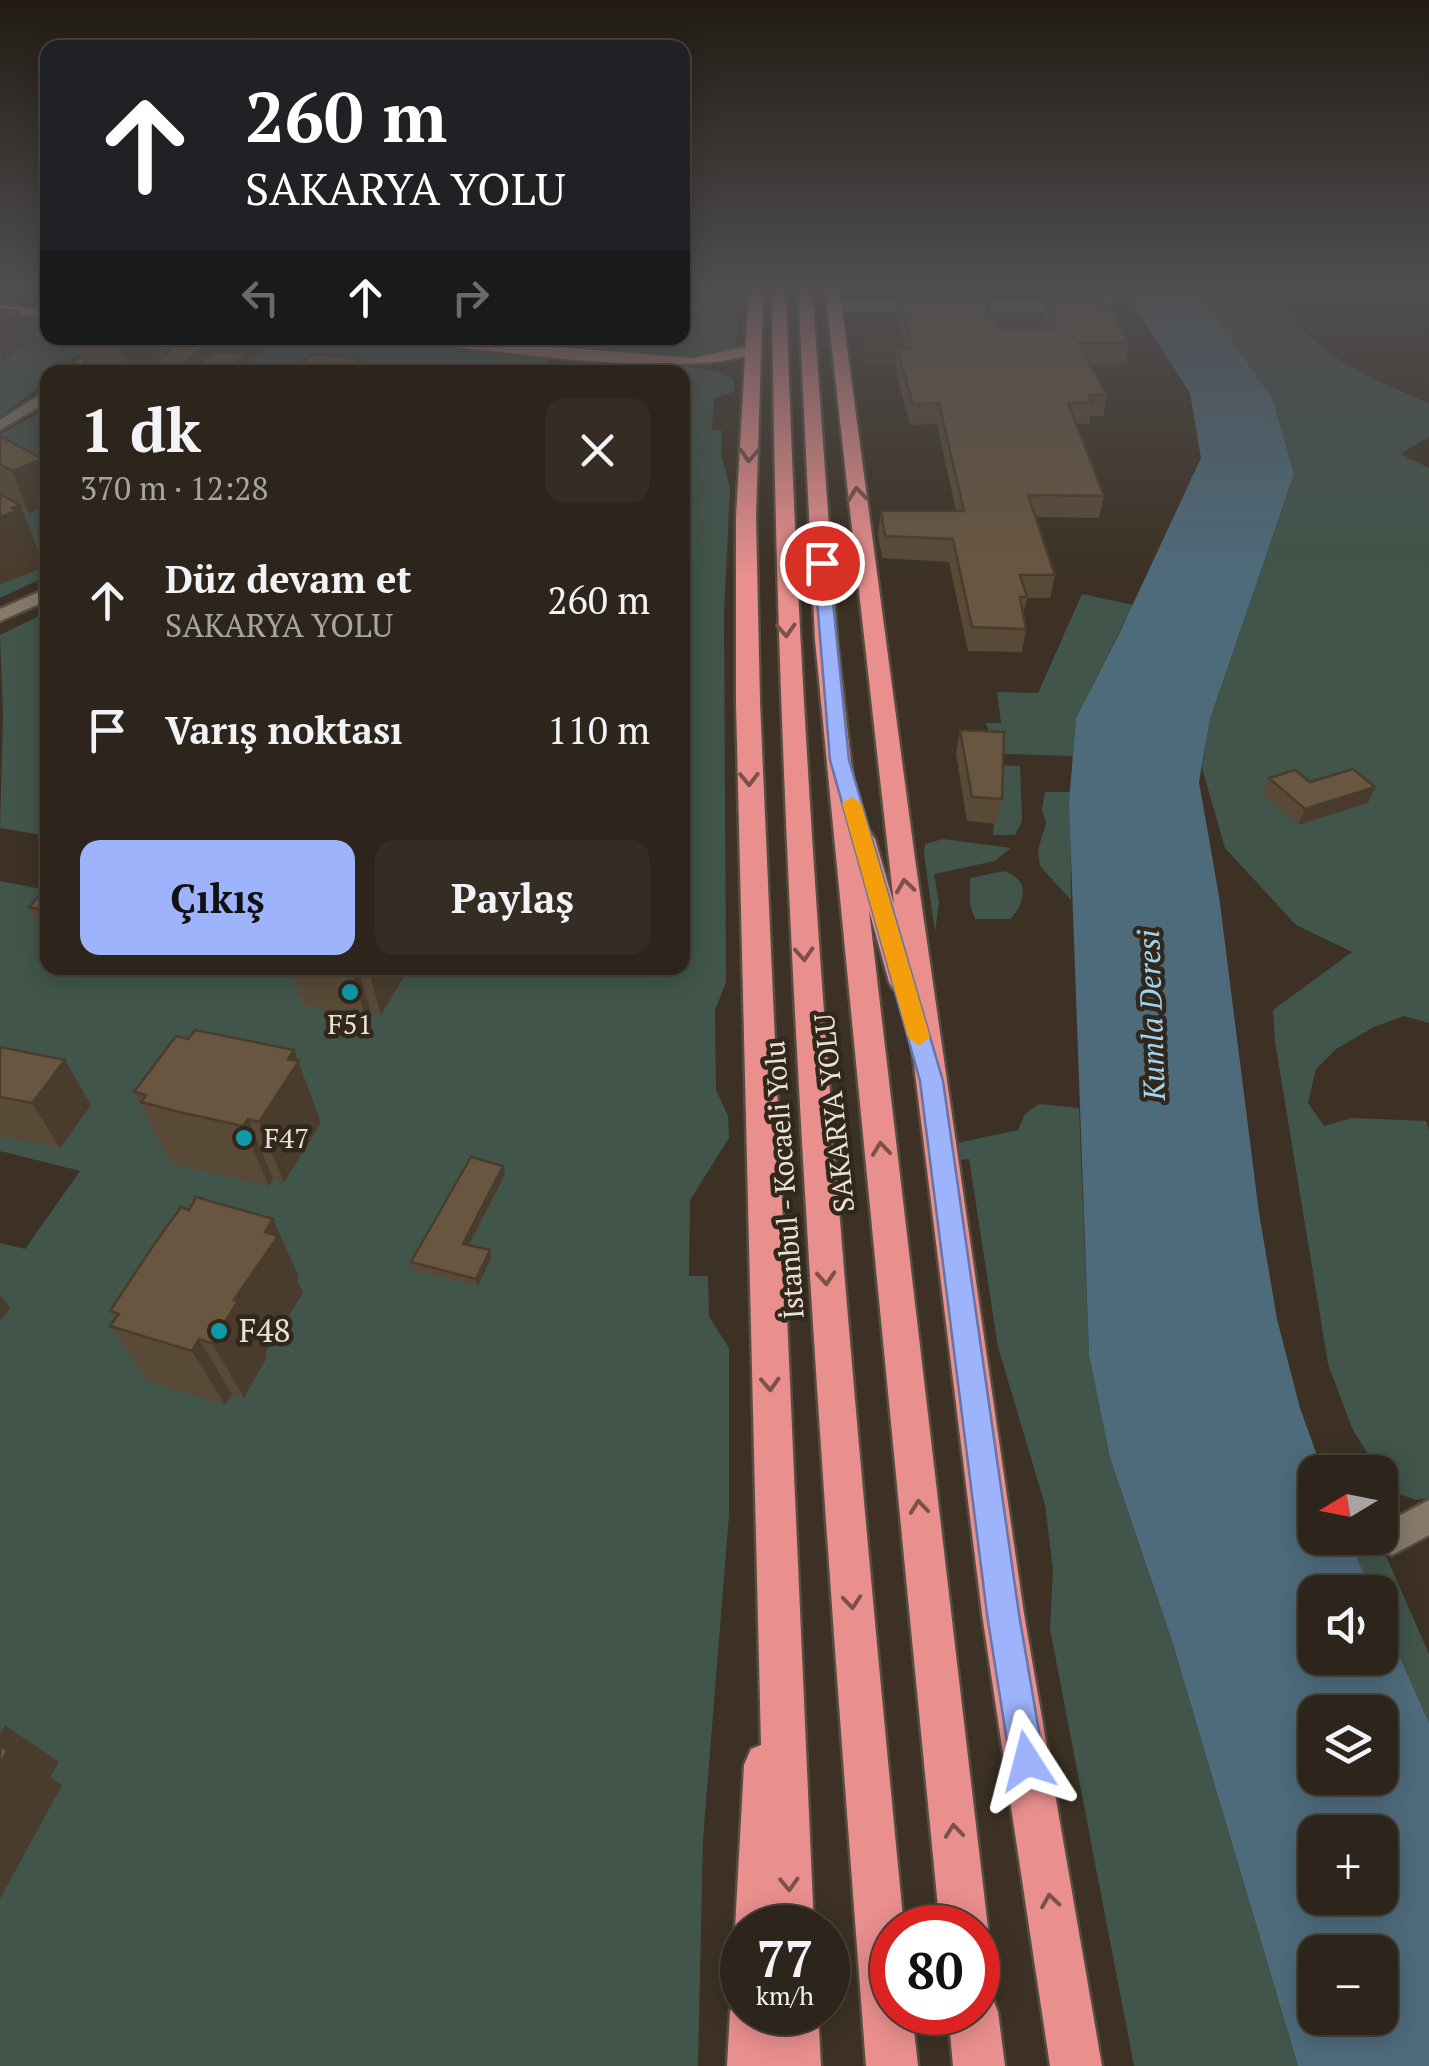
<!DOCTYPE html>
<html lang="tr">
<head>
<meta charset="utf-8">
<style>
  body { margin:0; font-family:"PT Serif",serif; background:#352d24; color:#f1f3f6; height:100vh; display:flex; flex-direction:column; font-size:38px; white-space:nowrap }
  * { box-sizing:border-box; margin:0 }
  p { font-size:32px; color:#a7a5a3 }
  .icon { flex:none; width:55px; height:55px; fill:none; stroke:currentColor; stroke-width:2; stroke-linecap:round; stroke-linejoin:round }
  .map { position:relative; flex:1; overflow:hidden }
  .panel { position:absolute; left:40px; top:365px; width:650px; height:610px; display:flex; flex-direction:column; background:#2d251b; border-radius:20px; box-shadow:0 5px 25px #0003,0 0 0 2px #48423a }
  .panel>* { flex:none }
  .guide { position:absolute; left:40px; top:40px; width:650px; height:305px; border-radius:20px; box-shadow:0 5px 25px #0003,0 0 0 2px #48423a; background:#202124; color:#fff; overflow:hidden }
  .needle { width:65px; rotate:260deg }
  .buttons { position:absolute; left:1298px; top:1455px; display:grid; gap:20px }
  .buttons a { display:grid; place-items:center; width:100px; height:100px; border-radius:20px; background:#2d251b; box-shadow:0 5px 25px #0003,0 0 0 2px #48423a; font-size:50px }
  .speed { position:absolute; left:720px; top:1905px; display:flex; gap:20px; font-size:50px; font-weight:700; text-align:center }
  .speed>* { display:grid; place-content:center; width:130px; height:130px; border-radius:50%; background:#2d251b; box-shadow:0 5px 25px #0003,0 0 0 2px #48423a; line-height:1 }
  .speed small { font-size:25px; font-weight:400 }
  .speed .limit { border:15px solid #d22; background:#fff; color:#111 }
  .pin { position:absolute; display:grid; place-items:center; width:85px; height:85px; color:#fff; margin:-42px; border:5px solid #fff; border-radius:50%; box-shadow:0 2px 10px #0007 }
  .me { position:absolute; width:110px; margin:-55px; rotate:351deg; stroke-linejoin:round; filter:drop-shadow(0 0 8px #0008) }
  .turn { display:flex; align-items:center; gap:35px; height:210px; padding:0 40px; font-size:45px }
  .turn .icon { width:130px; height:130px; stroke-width:2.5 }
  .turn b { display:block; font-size:70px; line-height:85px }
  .lanes { display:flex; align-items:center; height:95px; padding:0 40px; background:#0003; justify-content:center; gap:50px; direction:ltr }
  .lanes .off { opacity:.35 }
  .round { display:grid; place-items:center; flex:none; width:105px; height:105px; border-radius:20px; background:#352d24 }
  .head { display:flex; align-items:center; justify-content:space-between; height:170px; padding:0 40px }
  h1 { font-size:60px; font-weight:600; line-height:75px }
  .button { display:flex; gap:20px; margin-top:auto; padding:20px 40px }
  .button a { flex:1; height:115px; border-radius:20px; background:#9db4fd; color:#111; font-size:40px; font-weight:600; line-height:115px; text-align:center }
  .button a+a { background:#352d24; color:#f1f3f6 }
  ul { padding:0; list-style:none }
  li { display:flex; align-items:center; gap:30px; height:130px; padding:0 40px }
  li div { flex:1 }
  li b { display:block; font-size:38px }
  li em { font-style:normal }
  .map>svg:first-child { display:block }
  .built { fill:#493a27 }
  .green { fill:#41554a }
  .water { fill:#4e6b7b; fill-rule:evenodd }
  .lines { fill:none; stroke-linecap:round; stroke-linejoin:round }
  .minor-casing { stroke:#564d42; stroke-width:5 }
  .major-casing { stroke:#564d42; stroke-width:5 }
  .highway-casing { stroke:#564d42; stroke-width:5 }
  .minor { fill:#86796a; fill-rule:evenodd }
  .major { fill:#c18680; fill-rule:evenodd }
  .highway { fill:#e98f8e; fill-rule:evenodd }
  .wall { fill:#594a37 }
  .shaded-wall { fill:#493c2d }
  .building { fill:#685640; stroke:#493c2d; stroke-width:2.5 }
  .oneway { stroke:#7b5149 }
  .route { fill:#9db4fd; stroke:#6675a4; stroke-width:2.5 }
  .slow { fill:#f59e0b }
  .culture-dot { fill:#0f9aa8; stroke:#32271b; stroke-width:4 }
  .labels { text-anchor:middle; stroke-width:9; stroke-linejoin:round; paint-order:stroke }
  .poi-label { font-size:28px; fill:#e9e2da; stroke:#32271b }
  .street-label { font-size:28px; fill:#e9e2da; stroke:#32271b }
  .water-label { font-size:30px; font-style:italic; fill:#9ed5f5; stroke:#32271b }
  .near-poi-label { font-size:32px; fill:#e9e2da; stroke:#32271b; text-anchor:start }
</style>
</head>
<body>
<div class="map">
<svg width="1429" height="2066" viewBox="0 0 1429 2066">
  <rect width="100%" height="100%" fill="#3c3124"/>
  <!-- built -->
  <path class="built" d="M1102,313l31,53h-269l-7,-51z"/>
  <!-- green -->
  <g class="green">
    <path d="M683,287h57l-4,63 -11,5 -31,1 -229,-18h217z"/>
    <path d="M1195,287h88c1,57 102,98 146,116v34l-29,17 29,14v555l-25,-7 -30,11 -38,22 -20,20 -8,34 16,23 28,-8 74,3 3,9v368l-13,2 -27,-10 -37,-62 -24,-64 -53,-322 -2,-32 79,-58 -56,-27 -71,-77 -23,-80 8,-49 84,-245 -21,-74z"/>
    <path d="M0,318l47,3 1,17h40l-2,10 -28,24h-10l-1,9 -47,36z"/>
    <path d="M144,338h204l200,21 1,13h-464l13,-11z"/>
    <path d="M621,364c26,2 97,-1 113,17v11l-20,6 -2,32 10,1 -1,22 9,35 -6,125 2,369 -11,28 1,80 12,26 1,22 -39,62 -1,76h19l1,41 20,31v167l-26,324 -5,227h-698v-823l25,6 55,-78 -80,-20v-270l47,9 1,78h634v-596h-65z"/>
    <path d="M37,414l10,1v161l-47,22v-164z"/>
    <path d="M1082,594l51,11 -57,113 -3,38 -67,-2 -12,-6 -8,-25h15l-4,-31 41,1z"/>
    <path d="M47,612v224l-47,-8 3,-114 -3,-79z"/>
    <path d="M999,765l21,1 2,55 -7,14h-22z"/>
    <path d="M1045,792h25l1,108 -31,-34 -2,-16 8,-27 -4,-14z"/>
    <path d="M943,839l68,9 -16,13 -61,13 5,28 -4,30 -11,-78 1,-10z"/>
    <path d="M1004,871c26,8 22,32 6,48h-35l-5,-14v-27z"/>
    <path d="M1039,1104l40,4 10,247 21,103 62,183 126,425h-164l-84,-437 3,-59 -8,-65 -47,-158 -29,-188 -10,1 -2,-17 61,-13 7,-16z"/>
    <path d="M1383,1549l46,105v69l-49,-111v-20h-8l-18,-39z"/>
  </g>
  <!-- water -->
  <path class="water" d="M1122,287h73l78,113 21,74 -84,245 -11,63 20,114 40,317 18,106 23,89 23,64h-8v66h33l24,54h-57v66h65v-46l49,111v343h-131l-126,-425 -62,-183 -21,-103 -20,-552 7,-85 43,-84 82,-176 -11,-65zM1315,1712h65v66h-65zM1315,1832h65v66h-65zM1380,1952v66h-65v-66z"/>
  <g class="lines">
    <!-- minor casing -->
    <g class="minor-casing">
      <g id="minor">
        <path d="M1093,287h12l7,14 -4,7 -12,3 -262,-1 -6,-4 6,-4h265z"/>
        <path d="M97,346l7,4 -24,22h-14z"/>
        <path d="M48,390v11l-48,29v-10z"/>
        <path d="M48,588v12l-48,21v-12z"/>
        <path d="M1429,1500v35l-37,20 -12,-5 -5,-12h5v-12z"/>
      </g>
    </g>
    <!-- major casing -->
    <g class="major-casing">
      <g id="major">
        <path d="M0,306l48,3v8l-48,-3z"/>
        <path d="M404,338h41l248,20 61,-13 7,4c-56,35 -277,0 -350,-7z"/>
      </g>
    </g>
    <!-- highway casing -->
    <g class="highway-casing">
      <g id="highway">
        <path d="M749,287h14l-7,230 4,185 54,1226h-72v17l-7,-17 9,-163 7,-16 10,-4 -25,-1043v-185z"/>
        <path d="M772,287h14c16,549 65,1094 118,1641h-12v84h20l6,54h-52c-45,-593 -89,-1184 -94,-1779z"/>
        <path d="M798,287h14l25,353 22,191 12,2 4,6 19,65 -69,-617h14l76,572 109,755 78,452h-52l-68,-452 -77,-622 -12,-3 -4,-7 -20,-72 119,1018 -10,19v-19h-38l-125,-1288z"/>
        <path d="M978,1989l13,5 7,18 7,54h-52l-5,-54h30z"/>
        <path d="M742,1992v20h76l3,54h-94l3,-54 7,-18z"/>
      </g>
    </g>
    <!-- minor -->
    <use href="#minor" class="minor"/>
    <!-- major -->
    <use href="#major" class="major"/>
    <!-- highway -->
    <use href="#highway" class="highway"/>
  </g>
  <!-- wall -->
  <g class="wall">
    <rect x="0" y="287" width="48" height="8"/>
    <path d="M908,287h71l-1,7 19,34h46v-13l3,-17h-10l-5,-11h38l-2,9 33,7 29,40 -4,20h-36l18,32 -4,21h-13l-1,8h-13l28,72 -5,22 -63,-1 19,58 -5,23h-23l-4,17 3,14 -4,23 -54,-1 -19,-89 -67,-4 -4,-24 3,-23h75l-19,-87 -27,1 -15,-56 2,-20h8l-9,-35 2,-19h12z"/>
    <path d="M74,338h80l6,21 22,-21h79l3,10 -16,15 2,9h-164z"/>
    <path d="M0,436l43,23 5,11v35l-19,8 -8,-5 22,55 -4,2 1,4 -40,15z"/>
    <path d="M960,730l42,69 -5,25 -30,-3 -11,-67z"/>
    <path d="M1269,778l41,4 58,21 -70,22 -35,-31z"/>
    <path d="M48,886v56l-19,-35z"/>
    <path d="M129,968h35l-4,5z"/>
    <path d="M291,968h118l-28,47 -10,-3 -5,8 -63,-15z"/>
    <path d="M188,1039l106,11 27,73 -37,59 -11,-3 -4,7 -61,-14 -36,-9 -5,-9 -2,-1 -31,-61z"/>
    <path d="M0,1047l65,13 26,45 -31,43 -60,-12z"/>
    <path d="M503,1166l2,8 -36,71 21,5 1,8 -13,28 -65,-16 -2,-8z"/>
    <path d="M299,1277l-2,3 6,13 -38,60 2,4 -23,41 -12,-4 -7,11 -77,-24 -38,-55 6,-7 -6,-8z"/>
  </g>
  <!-- shaded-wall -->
  <g class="shaded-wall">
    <path d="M19,311l10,29 -26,21 -3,-7v-28z"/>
    <path d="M118,338h36l7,22 -15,12h-17z"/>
    <path d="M214,338h47l3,10 -16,15 2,9h-76z"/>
    <path d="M358,358l1,4 1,-1 3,11h-15z"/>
    <path d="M43,459l5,11v35l-19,8 -17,-42z"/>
    <path d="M20,505l23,58 -4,2 1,4 -40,15v-67z"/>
    <path d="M1375,787l-7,16 -70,22 7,-16z"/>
    <path d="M351,968h7l13,44 -5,8z"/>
    <path d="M368,968h41l-28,47z"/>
    <path d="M294,1050l27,73 -37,59 -25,-60 29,-63z"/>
    <path d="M65,1060l26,45 -31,43 -28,-45z"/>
    <path d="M248,1119l25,60 -4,7 -26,-60z"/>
    <path d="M503,1166l2,8 -40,78 -2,-8z"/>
    <path d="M273,1219l26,58 -2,3 6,13 -38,60 2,4 -23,41 -32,-55 53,-111z"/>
    <path d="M490,1250l1,8 -13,28 -2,-7z"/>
    <path d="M0,1295l10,13 -10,13z"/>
    <path d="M199,1339l33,55 -7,11 -33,-54z"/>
    <path d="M5,1725l54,37 -9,15 12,8 -62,114v-165z"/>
  </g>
  <!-- building -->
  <g class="building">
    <path d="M898,295h85l14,33h59l-10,-22h5l-5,-11 50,2 4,6h8l21,40h-51l29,52h-18l4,8h-25l36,93 -76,-1 27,80h-35l7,22h-7l6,32 -54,-2 -19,-88 -68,-3 -4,-25h83l-25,-108 -26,1 -16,-55h15z"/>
    <path d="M0,310l19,1 -19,15z"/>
    <path d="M182,338h32l-40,34h-28z"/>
    <path d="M212,352l34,1 -17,19h-37z"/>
    <path d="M312,354l46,4 -2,2 4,1 -12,11h-53z"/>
    <path d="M0,436l43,23 -31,12 -12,-7z"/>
    <path d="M0,494l20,11 -8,3 4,3 -16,6z"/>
    <path d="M960,730l44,2 -2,67 -30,-2z"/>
    <path d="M1353,769l22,18 -70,22 -36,-31 26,-8 15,12z"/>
    <path d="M48,886v25l-19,-4z"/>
    <path d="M195,1030l99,20 -6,9 11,2 -40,61 -11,-3 -5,7 -64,-14 -38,-10 5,-7 -12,-3 42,-56 12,3z"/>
    <path d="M0,1047l65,13 -33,43 -32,-6z"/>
    <path d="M471,1157l32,9 -40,78 27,6 -14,29 -65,-17z"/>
    <path d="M196,1197l77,22 -8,13 13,4 -44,64 4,1 -26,42 -13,-4 -7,12 -82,-25 9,-12 -9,-3 43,-65 28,-39 8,3z"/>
    <path d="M0,1747l8,3 -8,14z"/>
  </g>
  <!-- one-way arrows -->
  <defs><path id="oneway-chevron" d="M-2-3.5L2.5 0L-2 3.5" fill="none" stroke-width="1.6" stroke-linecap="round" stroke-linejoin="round" transform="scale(2.5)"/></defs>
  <g class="oneway">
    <use href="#oneway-chevron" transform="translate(749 455) rotate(93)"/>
    <use href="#oneway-chevron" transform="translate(857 494) rotate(-96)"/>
    <use href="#oneway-chevron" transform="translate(786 630) rotate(87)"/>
    <use href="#oneway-chevron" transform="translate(749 779) rotate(89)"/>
    <use href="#oneway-chevron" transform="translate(905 886) rotate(-98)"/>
    <use href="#oneway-chevron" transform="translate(804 954) rotate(86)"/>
    <use href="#oneway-chevron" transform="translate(881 1149) rotate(-96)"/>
    <use href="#oneway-chevron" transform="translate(826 1278) rotate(86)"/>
    <use href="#oneway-chevron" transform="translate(770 1384) rotate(87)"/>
    <use href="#oneway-chevron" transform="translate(919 1507) rotate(-96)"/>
    <use href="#oneway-chevron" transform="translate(852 1602) rotate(85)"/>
    <use href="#oneway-chevron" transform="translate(954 1831) rotate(-96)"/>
    <use href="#oneway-chevron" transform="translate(789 1884) rotate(88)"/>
    <use href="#oneway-chevron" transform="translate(1050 1901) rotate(-99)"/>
  </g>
  <!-- sky -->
  <linearGradient id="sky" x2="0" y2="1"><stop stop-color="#211b14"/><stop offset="0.5" stop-color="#504e50"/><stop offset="1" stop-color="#504e50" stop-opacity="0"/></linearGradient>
  <rect width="1429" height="576" fill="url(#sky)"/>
  <!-- route -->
  <path class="route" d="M822,558l7,5 20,197 94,321 76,533 25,147 -5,12 -12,5 -12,-5 -5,-12 -23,-147 -67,-533 -90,-321 -16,-197z"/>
  <!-- slow -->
  <path class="slow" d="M852,797l9,6 69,234 -11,9 -11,-9 -66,-234z"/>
  <!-- markers -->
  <g class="culture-dot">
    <circle cx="350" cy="992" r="10"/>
    <circle cx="244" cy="1138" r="10"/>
    <circle cx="219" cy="1331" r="10"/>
  </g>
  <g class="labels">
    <!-- poi labels -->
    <g class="poi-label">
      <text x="350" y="1034">F51</text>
      <text x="264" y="1148" text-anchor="start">F47</text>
    </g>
    <!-- street labels -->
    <g class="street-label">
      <text transform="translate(834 1113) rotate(-96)" y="10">SAKARYA YOLU</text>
      <text transform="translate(784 1180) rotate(-94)" y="10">İstanbul - Kocaeli Yolu</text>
    </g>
    <!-- water labels -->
    <g class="water-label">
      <text transform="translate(1152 1015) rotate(-92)" y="10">Kumla Deresi</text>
    </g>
    <!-- near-poi labels -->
    <g class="near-poi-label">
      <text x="239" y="1342">F48</text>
    </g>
  </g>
</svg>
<div class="buttons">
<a><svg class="needle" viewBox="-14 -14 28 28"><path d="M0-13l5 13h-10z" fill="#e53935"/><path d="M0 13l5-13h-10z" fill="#a7a5a3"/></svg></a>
<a><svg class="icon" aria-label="sound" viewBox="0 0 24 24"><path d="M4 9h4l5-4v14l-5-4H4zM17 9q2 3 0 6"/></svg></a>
<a><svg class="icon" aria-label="layers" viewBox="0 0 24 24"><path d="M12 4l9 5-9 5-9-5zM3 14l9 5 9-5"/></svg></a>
<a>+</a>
<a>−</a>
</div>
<div class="speed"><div>77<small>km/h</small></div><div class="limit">80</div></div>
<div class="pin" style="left:822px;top:563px;background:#d93025"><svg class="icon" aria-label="arrive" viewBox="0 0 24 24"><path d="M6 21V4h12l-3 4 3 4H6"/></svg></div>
<svg class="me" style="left:1027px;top:1761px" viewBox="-20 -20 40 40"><path d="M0-17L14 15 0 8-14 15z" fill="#9db4fd" stroke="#fff" stroke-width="4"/></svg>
<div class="guide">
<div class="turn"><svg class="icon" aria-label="ahead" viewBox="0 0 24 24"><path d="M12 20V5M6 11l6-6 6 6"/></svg><div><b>260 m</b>SAKARYA YOLU</div></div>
<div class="lanes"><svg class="icon off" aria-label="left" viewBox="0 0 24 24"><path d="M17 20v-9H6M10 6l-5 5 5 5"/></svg><svg class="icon" aria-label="ahead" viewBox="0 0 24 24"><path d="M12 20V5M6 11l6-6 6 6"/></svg><svg class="icon off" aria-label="right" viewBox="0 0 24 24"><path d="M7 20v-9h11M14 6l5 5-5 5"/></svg></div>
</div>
<section class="panel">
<div class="head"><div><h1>1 dk</h1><p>370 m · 12:28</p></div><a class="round"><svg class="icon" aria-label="close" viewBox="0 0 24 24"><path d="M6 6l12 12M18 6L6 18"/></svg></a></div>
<ul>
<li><svg class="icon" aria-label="ahead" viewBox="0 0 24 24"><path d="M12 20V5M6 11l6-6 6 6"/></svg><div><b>Düz devam et</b><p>SAKARYA YOLU</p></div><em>260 m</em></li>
<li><svg class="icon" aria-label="arrive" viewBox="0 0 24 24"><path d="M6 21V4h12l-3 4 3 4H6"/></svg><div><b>Varış noktası</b></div><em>110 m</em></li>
</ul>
<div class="button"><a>Çıkış</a><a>Paylaş</a></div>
</section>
</div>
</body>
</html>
